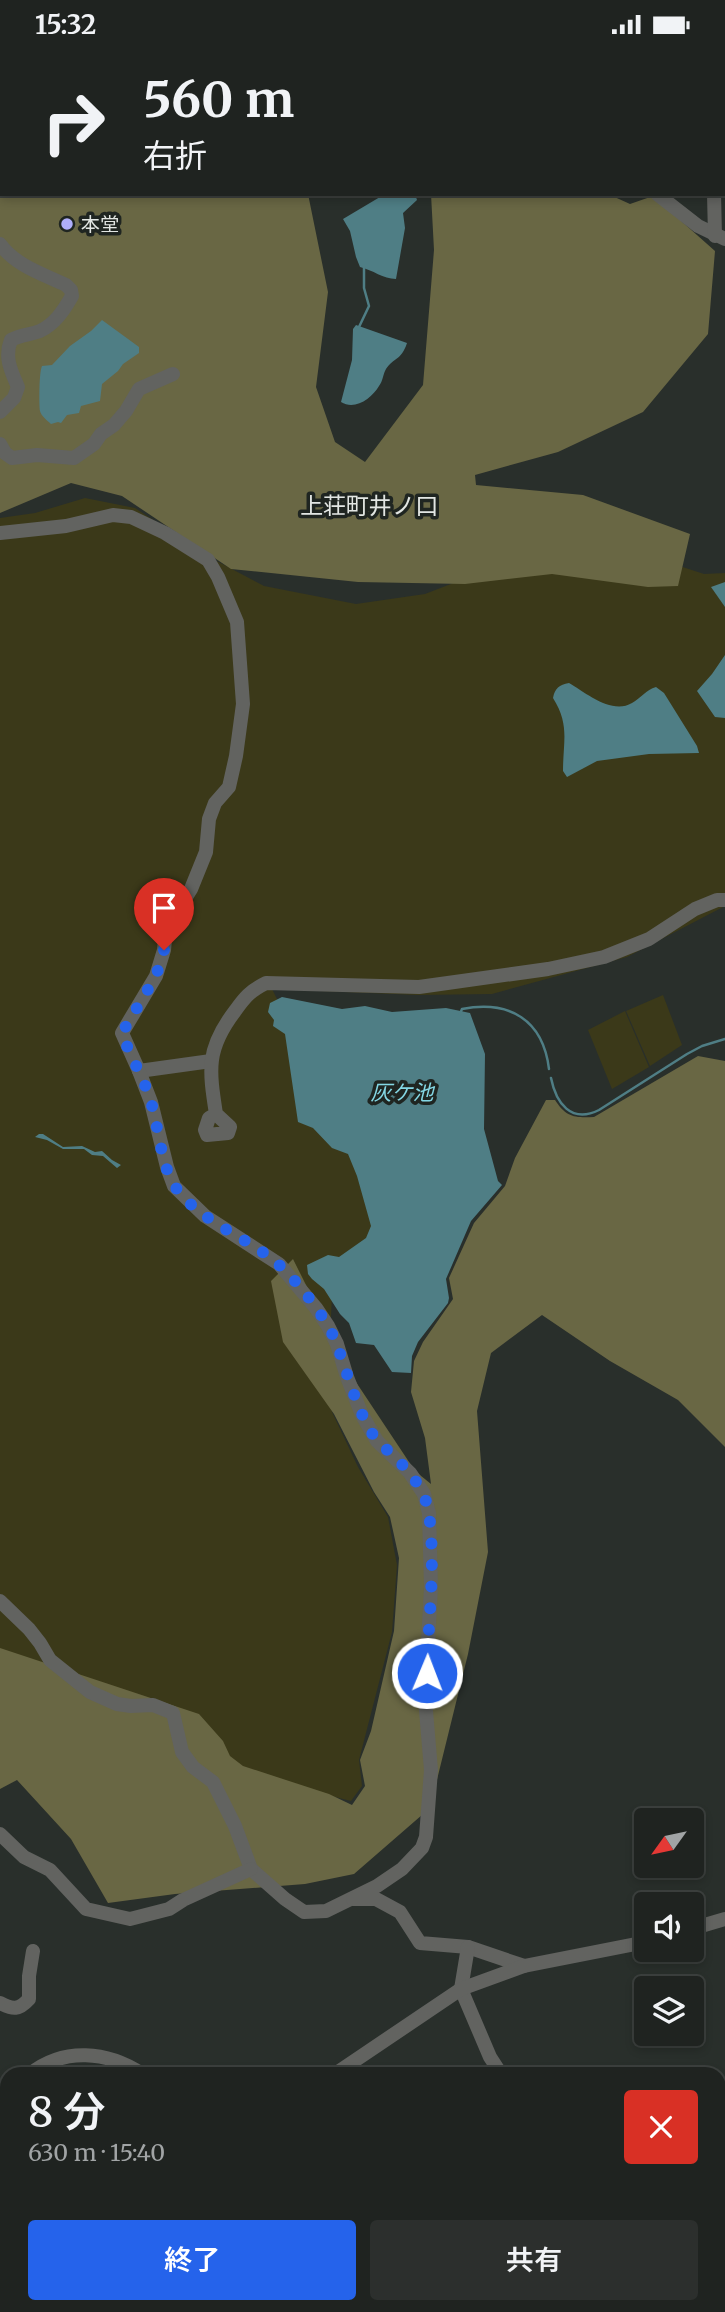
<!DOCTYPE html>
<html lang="ja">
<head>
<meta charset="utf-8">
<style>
  body { margin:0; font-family:Merriweather,"Noto Sans JP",serif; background:#2c2f2d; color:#f1f3f6; height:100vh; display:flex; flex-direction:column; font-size:26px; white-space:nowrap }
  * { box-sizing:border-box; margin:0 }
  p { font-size:23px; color:#a1a4a5 }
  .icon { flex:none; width:38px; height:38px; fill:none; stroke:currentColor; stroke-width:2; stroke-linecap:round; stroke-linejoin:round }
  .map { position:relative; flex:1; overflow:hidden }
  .side { position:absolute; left:0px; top:2018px; width:726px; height:247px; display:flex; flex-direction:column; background:#1f2320; border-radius:21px 21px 0 0; box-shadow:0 4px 10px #0003,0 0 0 2px #3c403e }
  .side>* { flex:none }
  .banner { position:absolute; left:0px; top:0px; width:726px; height:147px; box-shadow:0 4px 10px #0003,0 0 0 2px #3c403e; background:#1f2320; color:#f1f3f6; overflow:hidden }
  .needle { width:46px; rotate:237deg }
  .fabs { position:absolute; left:634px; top:1759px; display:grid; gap:14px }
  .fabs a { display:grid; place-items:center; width:70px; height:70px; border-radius:7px; background:#1f2320; box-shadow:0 4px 10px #0003,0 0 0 2px #3c403e; font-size:35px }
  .pin { position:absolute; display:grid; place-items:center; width:60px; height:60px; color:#fff; margin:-72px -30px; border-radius:50% 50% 50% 0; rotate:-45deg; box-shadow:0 0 7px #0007 }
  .pin .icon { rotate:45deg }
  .me { position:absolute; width:77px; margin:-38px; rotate:1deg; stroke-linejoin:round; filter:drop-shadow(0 0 5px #0008) }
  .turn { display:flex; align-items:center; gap:24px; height:147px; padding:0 28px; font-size:32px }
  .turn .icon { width:91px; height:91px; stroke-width:2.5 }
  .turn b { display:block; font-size:49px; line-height:60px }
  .round { display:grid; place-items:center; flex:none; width:74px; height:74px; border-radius:7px; background:#2c2f2d }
  .headline { display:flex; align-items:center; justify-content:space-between; height:119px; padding:0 28px }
  h1 { font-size:42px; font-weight:600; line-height:52px }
  .cta { display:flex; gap:14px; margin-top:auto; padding:14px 28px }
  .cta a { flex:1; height:80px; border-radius:7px; background:#2563eb; color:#fff; font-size:28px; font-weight:600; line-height:80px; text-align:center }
  .cta a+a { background:#2c2f2d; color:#f1f3f6 }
  .status { display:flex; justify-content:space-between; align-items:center; height:49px; padding:0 35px; background:#1f2320; direction:ltr }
  .status svg { height:19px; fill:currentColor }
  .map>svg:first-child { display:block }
  .green { fill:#3b3919 }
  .forest { fill:#696744 }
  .water { fill:#4f7e85 }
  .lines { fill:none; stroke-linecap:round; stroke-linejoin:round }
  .stream { stroke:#4f7e85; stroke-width:2.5 }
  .minor { stroke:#626360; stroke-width:14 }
  .rail { stroke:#b1b5b2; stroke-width:2.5; stroke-dasharray:3.5 7; stroke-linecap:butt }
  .route { stroke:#2563eb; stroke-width:12; stroke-dasharray:0 21.6 }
  .poi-dot { fill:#afaefa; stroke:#1f2521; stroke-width:2.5 }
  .labels { text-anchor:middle; stroke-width:7; stroke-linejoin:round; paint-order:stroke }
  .poi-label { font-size:19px; fill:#e2e6e3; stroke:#1f2521; text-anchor:start }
  .water-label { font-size:21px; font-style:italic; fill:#84d7e4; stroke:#1f2521 }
  .quarter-label { font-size:23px; fill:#e2e6e3; stroke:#1f2521 }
</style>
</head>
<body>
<div class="status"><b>15:32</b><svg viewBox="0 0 49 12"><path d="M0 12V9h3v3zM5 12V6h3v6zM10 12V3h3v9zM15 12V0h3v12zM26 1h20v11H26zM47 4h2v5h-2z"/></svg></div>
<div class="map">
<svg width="725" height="2263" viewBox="0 0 725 2263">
  <rect width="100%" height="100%" fill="#292f2b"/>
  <!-- green -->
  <g class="green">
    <path d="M85,449l50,10 76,50 53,28 92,18 69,-10 67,-26 157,-12 55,18 21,-1v333l-98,51 -135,37 -74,1 -146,-6 79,159 27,81 -45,44 -5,109 4,30 26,55 30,50 9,48 -5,67 -33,128 3,26 -11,15 -64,-16 -287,-115v-1152l35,-5z"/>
    <path d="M663,946l19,50 -32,21 -24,-55z"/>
    <path d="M625,962l24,56 -37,22 -24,-59z"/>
  </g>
  <!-- forest -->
  <g class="forest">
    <path d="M0,0h220l1,2h-219v143h306l20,98 -12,95 19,55 30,20 58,-77 11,-135 -3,-56h177l22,10 23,-8 62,55 -7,83 -65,78 -85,40 -83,23 1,10 107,10 107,39 -12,52 -30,1 -96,-13 -87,10 -107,-2 -127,-13 -109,-73 -51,-13 -71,30z"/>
    <path d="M698,1007l27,5v386l-47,-47 -68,-39 -68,-46 -51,38 -14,58 11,141 -20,102 -38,154 -76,66 -49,10 -130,10 -67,9 -37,-64 -54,-59 -17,9v-141l199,66 24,27 7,15 13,10 86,28 23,11 13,-19 -5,-26 11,-29 23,-100 5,-73 -9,-41 -16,-25 -40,-78 -51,-72 -12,-61 22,-22 57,114 65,98 16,13 -6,-46 -14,-46 3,-31 9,-19 30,-43 -4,-21 25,-55 31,-37 10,-28 31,-58h9c11,17 19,18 39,17z"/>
    <path d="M0,2215l7,2v41h78l3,5h-88z"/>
    <path d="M196,2258h188l-1,5h-183z"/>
  </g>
  <!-- water -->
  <g class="water">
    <path d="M385,145h30l2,6 -14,13 2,15 -9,51c-13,0 -23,-9 -36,-12l-4,-10 -6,-26 -7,-12z"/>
    <path d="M102,271l37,27v6l-16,11 -5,7 -16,13 -2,17 -19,5 -2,7 -12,2 -6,8 -3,-1 -7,2c-3,-3 -10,-8 -11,-13 -1,-7 -1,-39 2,-45l10,-1 18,-19 21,-15z"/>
    <path d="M356,276l51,18c-6,18 -13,14 -21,26 -3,5 -3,12 -7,17 -7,12 -24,25 -38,16l11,-42 1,-31z"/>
    <path d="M725,533v25l-14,-20z"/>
    <path d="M725,606v63l-10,-1 -18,-26 15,-17z"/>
    <path d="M569,634c17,10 43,32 63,20 9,-5 14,-13 24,-16l8,6 33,53 2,7 -50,1 -52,7 -30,16 -4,-6c0,-30 7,-46 -10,-73 2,-10 6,-13 16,-15z"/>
    <path d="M282,948l60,12 23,-3 27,6 54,-4 24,5 15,41 -1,75 14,52 4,4 -31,36 -25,58 3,19 -1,5 -30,39 -6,14 -1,17 -19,-1 -18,-27 -18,-2 -7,-20 -9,-9 -16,-25 -12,-10 -4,-5 -1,-9 21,-10 11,2 27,-19 5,-12 -14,-50 -9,-22 -16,-6 -19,-20 -15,-6 -13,-88 -12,-8 1,-6 -6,-8 2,-9z"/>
    <path d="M39,1085h4l20,13 19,-1 13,6 7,-1 10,9 9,5 -4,3 -14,-12 -11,-1 -8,-6h-21l-16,-9 -12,-3z"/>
    <path d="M725,2222v41h-36l2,-5h28v-32z"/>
    <path d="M88,2258h113l3,5h-113z"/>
    <path d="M418,2258h45l4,5h-48z"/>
  </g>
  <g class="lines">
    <!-- stream -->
    <g class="stream">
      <path d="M359,278l10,-21 -5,-18v-22"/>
      <path d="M460,965l2,-5c48,-9 81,11 87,60"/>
      <path d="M551,1029c5,25 20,46 48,32l88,-56 15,-8 23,-7"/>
    </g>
    <!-- minor -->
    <g class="minor">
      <path d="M197,0l2,2"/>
      <path d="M501,0l2,2"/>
      <path d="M717,0l2,2"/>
      <path d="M304,2l2,-2"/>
      <path d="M0,94l2,-1"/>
      <path d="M657,145l41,32 27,13"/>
      <path d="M714,145l1,42"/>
      <path d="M0,195c16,22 43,30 66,41l5,5 1,6c-8,14 -17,28 -32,35 -10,4 -18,3 -29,9 -7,17 0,31 7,47l-4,11 -14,14"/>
      <path d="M0,395l5,9 7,5 25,-3 37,3 20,-14 7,-10 13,-9 12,-14 13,-22 34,-15"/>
      <path d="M0,484l66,-7 47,-11 18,2 34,16 43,27 10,17 19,45 6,82 -7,52 -7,31 -14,16 -6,16 -3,33 -15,37 -25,40 -2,21 -8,26 -34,57 17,38 72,-10"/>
      <path d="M216,1065l-7,4 -4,12 2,5 21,-2 2,-6 -14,-13c-7,-45 -10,-65 19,-103 10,-14 15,-20 31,-28l153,4 129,-18 56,-12 45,-18 46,-30 22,-9h8"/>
      <path d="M0,1552l29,28 11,14 10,17 40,32 27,12 14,2 22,-1 20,8 9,39 11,15 20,15 22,44 16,43 34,30 19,13 22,-1 51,-25 25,-17 20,-21 4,-11 5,-67 -6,-71 6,-112 -2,-74 -5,-19 -14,-21 -33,-32 -15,-26 -15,-38 -10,-33 -9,-18 -12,-18 -37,-44 -74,-48 -31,-30 -7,-19 -16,-65 -12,-31"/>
      <path d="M0,1785l24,23 26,13 36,39 44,10 39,-10 14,-9 68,-31"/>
      <path d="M353,1850h23l24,13 20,31 48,4 56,19"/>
      <path d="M691,1880l34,-10"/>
      <path d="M468,1898l-7,42 29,68 11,17"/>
      <path d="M0,1954c13,7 19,7 29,-4v-23l4,-25"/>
      <path d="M30,2025c34,-27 77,-23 112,0"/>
      <path d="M335,2025l126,-85 63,-23 122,-24"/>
      <path d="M0,2048l7,-5"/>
      <path d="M506,2258l3,5"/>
      <path d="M608,2258l1,5"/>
    </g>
    <!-- rail -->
    <g class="rail">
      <path d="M591,0l2,2"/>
      <path d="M724,92l1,1"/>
    </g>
  </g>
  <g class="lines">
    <!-- route -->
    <path class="route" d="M164,901l-8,26 -34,57c8,24 22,45 29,69 7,23 11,68 25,86 26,35 70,48 102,76 19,16 51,57 59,81 12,32 19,64 38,93 5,7 13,12 19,18 16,16 32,35 35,58 7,52 -1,107 -2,159"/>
  </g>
  <!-- markers -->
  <circle class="poi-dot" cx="67" cy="175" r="7"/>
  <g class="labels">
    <!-- poi labels -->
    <g class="poi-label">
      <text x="81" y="182">本堂</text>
    </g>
    <!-- water labels -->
    <g class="water-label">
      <text x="402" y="1051">灰ケ池</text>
    </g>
    <!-- quarter labels -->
    <g class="quarter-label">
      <text x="369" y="465">上荘町井ノ口</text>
    </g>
  </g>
</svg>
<div class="fabs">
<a><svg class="needle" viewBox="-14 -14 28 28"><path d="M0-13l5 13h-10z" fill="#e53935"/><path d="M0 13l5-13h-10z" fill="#a1a4a5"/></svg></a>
<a><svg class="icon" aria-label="sound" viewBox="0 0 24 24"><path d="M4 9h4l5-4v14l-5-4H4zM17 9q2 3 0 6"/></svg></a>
<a><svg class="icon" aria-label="layers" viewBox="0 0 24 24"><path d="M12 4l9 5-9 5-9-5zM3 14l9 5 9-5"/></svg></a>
</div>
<div class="pin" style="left:164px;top:901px;background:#d93025"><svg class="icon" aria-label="arrive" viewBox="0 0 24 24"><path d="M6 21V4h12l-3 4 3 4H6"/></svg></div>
<svg class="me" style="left:427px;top:1624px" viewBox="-20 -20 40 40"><circle r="17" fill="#2563eb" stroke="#fff" stroke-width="3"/><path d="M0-11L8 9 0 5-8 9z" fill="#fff"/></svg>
<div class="banner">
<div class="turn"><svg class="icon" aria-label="right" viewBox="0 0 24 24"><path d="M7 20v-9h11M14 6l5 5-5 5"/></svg><div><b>560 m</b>右折</div></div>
</div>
<section class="side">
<div class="headline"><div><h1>8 分</h1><p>630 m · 15:40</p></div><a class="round" style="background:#d93025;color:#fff"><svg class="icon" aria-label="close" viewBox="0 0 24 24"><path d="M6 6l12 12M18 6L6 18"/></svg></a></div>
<div class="cta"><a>終了</a><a>共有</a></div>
</section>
</div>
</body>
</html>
